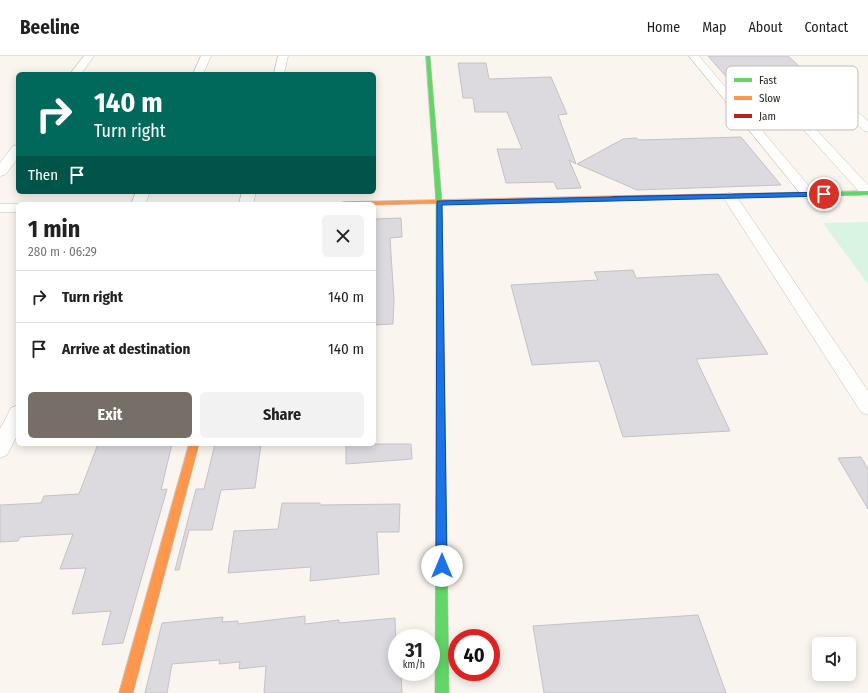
<!DOCTYPE html>
<html lang="en">
<head>
<meta charset="utf-8">
<style>
  body { margin:0; font-family:"Fira Sans Condensed",sans-serif; background:#f2f2f2; color:#222; height:100vh; display:flex; flex-direction:column; font-size:15px; white-space:nowrap }
  * { box-sizing:border-box; margin:0 }
  p { font-size:13px; color:#767676 }
  .icon { flex:none; width:22px; height:22px; fill:none; stroke:currentColor; stroke-width:2; stroke-linecap:round; stroke-linejoin:round }
  .map { position:relative; flex:1; overflow:hidden }
  .details { position:absolute; left:16px; top:146px; width:360px; height:244px; display:flex; flex-direction:column; background:#fff; border-radius:6px; box-shadow:0 2px 10px #0003 }
  .details>* { flex:none }
  .hud { position:absolute; left:16px; top:16px; width:360px; height:122px; border-radius:6px; box-shadow:0 2px 10px #0003; background:#00695c; color:#fff; overflow:hidden }
  .fabs { position:absolute; left:812px; top:581px; display:grid; gap:8px }
  .fabs a { display:grid; place-items:center; width:44px; height:44px; border-radius:6px; background:#fff; box-shadow:0 2px 10px #0003; font-size:20px }
  .speed { position:absolute; left:388px; top:573px; display:flex; gap:8px; font-size:20px; font-weight:700; text-align:center }
  .speed>* { display:grid; place-content:center; width:52px; height:52px; border-radius:50%; background:#fff; box-shadow:0 2px 10px #0003; line-height:1 }
  .speed small { font-size:10px; font-weight:400 }
  .speed .limit { border:6px solid #d22; background:#fff; color:#111 }
  .pin { position:absolute; display:grid; place-items:center; width:34px; height:34px; color:#fff; margin:-17px; border:2px solid #fff; border-radius:50%; box-shadow:0 1px 4px #0007 }
  .me { position:absolute; width:44px; margin:-22px; rotate:0deg; stroke-linejoin:round; filter:drop-shadow(0 0 3px #0008) }
  .turn { display:flex; align-items:center; gap:14px; height:84px; padding:0 12px; font-size:18px }
  .turn .icon { width:52px; height:52px; stroke-width:2.5 }
  .turn b { display:block; font-size:28px; line-height:34px }
  .then { display:flex; align-items:center; height:38px; padding:0 12px; background:#0003; gap:8px; font-size:15px }
  .round { display:grid; place-items:center; flex:none; width:42px; height:42px; border-radius:6px; background:#f2f2f2 }
  .summary { display:flex; align-items:center; justify-content:space-between; height:68px; padding:0 12px }
  h1 { font-size:24px; font-weight:700; line-height:30px }
  .cta { display:flex; gap:8px; margin-top:auto; padding:8px 12px }
  .cta a { flex:1; height:46px; border-radius:6px; background:#766f67; color:#fff; font-size:16px; font-weight:700; line-height:46px; text-align:center }
  .cta a+a { background:#f2f2f2; color:#222 }
  ul { padding:0; list-style:none }
  li { display:flex; align-items:center; gap:12px; height:52px; padding:0 12px; border-top:1px solid #e0e0e0 }
  li div { flex:1 }
  li b { display:block; font-size:15px }
  li em { font-style:normal }
  header { display:flex; align-items:center; gap:24px; box-sizing:border-box; height:56px; padding:0 20px; background:#fff; border-bottom:1px solid #e0e0e0 }
  header strong { font-size:19px }
  nav { display:flex; gap:22px; margin-inline-start:auto; font-size:14px }
  .map>svg:first-child { display:block }
  .green { fill:#daf4e3 }
  .building { fill:#dcd9df; stroke:#c5c2c5 }
  .lines { fill:none; stroke-linecap:round; stroke-linejoin:round }
  .street-casing { stroke:#c6c0b9; stroke-width:1 }
  .fast-casing { stroke:#c6c0b9; stroke-width:1 }
  .slow-casing { stroke:#c6c0b9; stroke-width:1 }
  .jam-casing { stroke:#c6c0b9; stroke-width:1 }
  .street { fill:#fefefd; fill-rule:evenodd }
  .fast { fill:#63d668; fill-rule:evenodd }
  .slow { fill:#ff974d; fill-rule:evenodd }
  .jam { fill:#b3261e; fill-rule:evenodd }
  .route { fill:#1a73e8; stroke:#114b97 }
  .key { fill:#fff; stroke:#c1bebc; stroke-width:1 }
  .key-label { font-size:11px; fill:#2f271e }
</style>
</head>
<body>
<header>
<strong>Beeline</strong>
<nav><a>Home</a><a>Map</a><a>About</a><a>Contact</a></nav>
</header>
<div class="map">
<svg width="868" height="637" viewBox="0 0 868 637">
  <rect width="100%" height="100%" fill="#faf5ef"/>
  <!-- green -->
  <path class="green" d="M868,166v62l-45,-61z"/>
  <!-- building -->
  <g class="building">
    <path d="M708,0h80l35,32 -85,2z"/>
    <path d="M458,7h28l3,16 62,-2 16,37 -9,1 18,49 -7,-4 12,28 -24,1 -3,-7 -48,1 -9,-34h25l-15,-37h-32l-2,-14h-10z"/>
    <path d="M741,81l40,48 -144,5 -60,-26 46,-25 13,-1 3,2z"/>
    <path d="M401,162l1,19 -12,1 4,62 -1,24 -19,1v-106z"/>
    <path d="M633,214l3,8 82,-4 50,80 -72,5 34,72 -107,6 -24,-76 -67,4 -21,-80 87,-5 -4,-8z"/>
    <path d="M98,388h74l-11,46 6,-1 -44,154 -21,2 9,-34 -39,3 14,-46 -26,1 13,-35 -53,3 -2,4 -18,1v-37l41,-2 3,-7 35,-2z"/>
    <path d="M215,388h46l-6,44 -34,2 -9,40h-23l-10,40h-4l21,-81h8z"/>
    <path d="M346,388h65l1,15 -66,5z"/>
    <path d="M861,401l7,12v40l-30,-51z"/>
    <path d="M282,447h38v2l80,-1 -1,28h-22l2,42 -69,7 1,-14 -83,6 6,-42 44,-2z"/>
    <path d="M698,559l28,78h-182l-11,-67z"/>
    <path d="M305,560v8l34,-4v3l56,-5 2,54h4l1,21h-138l2,-27 -27,3 1,-7 -21,2 1,-4 -48,4 -5,29h-22l17,-70 61,-6 -1,5 16,-1v3z"/>
  </g>
  <g class="lines">
    <!-- street casing -->
    <g class="street-casing">
      <g id="street">
        <path d="M84,0h10l-13,18h-11z"/>
        <path d="M201,0h10l-8,18h-10z"/>
        <path d="M278,0h10l-4,18h-10z"/>
        <path d="M689,0h10l115,136 2,3 -2,3 -5,1 -5,-1z"/>
        <path d="M829,33l4,1 35,31v11l-4,-1 -39,-37 -2,-2 2,-2z"/>
        <path d="M777,35l4,1 87,93v12l-5,-1 -90,-100 -2,-2 2,-2z"/>
        <path d="M18,89v13l-13,17 -5,1v-13l13,-17z"/>
        <path d="M136,136h14l-5,12h-14z"/>
        <path d="M242,136h14l-3,12h-14z"/>
        <path d="M730,137l5,1 133,197v24l-7,-3 -138,-215 2,-3z"/>
        <path d="M0,148h19h-1v8h-18z"/>
        <path d="M18,349v29l-11,21 -7,3v-29l11,-21z"/>
      </g>
    </g>
    <!-- fast casing -->
    <g class="fast-casing">
      <g id="fast">
        <path d="M426,0h4l12,147 2,124 -4,3 -4,-3v-124z"/>
        <path d="M868,135v4l-95,2 -3,-2 3,-2z"/>
        <path d="M441,418l4,1 1,3 3,215h-14l1,-215 1,-3z"/>
      </g>
    </g>
    <!-- slow casing -->
    <g class="slow-casing">
      <g id="slow">
        <path d="M613,140l2,1v2l-241,6v-1h-35l3,-2z"/>
        <path d="M440,268l4,3 2,151 -1,3 -4,1 -4,-1 -1,-3v-151z"/>
        <path d="M189,388h10l-66,249h-14z"/>
      </g>
    </g>
    <!-- jam casing -->
    <g class="jam-casing">
      <path id="jam" d="M773,137l3,2 -1,1 -162,4 -3,-2 3,-2z"/>
    </g>
    <!-- street -->
    <use href="#street" class="street"/>
    <!-- fast -->
    <use href="#fast" class="fast"/>
    <!-- slow -->
    <use href="#slow" class="slow"/>
    <!-- jam -->
    <use href="#jam" class="jam"/>
  </g>
  <!-- route -->
  <path class="route" d="M824,136l3,2 -1,2 -384,9 5,361 -1,4 -4,2 -5,-2 -1,-4 1,-365z"/>
  <!-- legend -->
  <rect x="726" y="10" width="132" height="64" rx="6" class="key"/>
  <rect x="734" y="22" width="18" height="4" fill="#63d668"/>
  <rect x="734" y="40" width="18" height="4" fill="#ff974d"/>
  <rect x="734" y="58" width="18" height="4" fill="#b3261e"/>
  <g class="key-label">
    <text x="759" y="28">Fast</text>
    <text x="759" y="46">Slow</text>
    <text x="759" y="64">Jam</text>
  </g>
</svg>
<div class="fabs">
<a><svg class="icon" aria-label="sound" viewBox="0 0 24 24"><path d="M4 9h4l5-4v14l-5-4H4zM17 9q2 3 0 6"/></svg></a>
</div>
<div class="speed"><div>31<small>km/h</small></div><div class="limit">40</div></div>
<div class="pin" style="left:824px;top:138px;background:#d93025"><svg class="icon" aria-label="arrive" viewBox="0 0 24 24"><path d="M6 21V4h12l-3 4 3 4H6"/></svg></div>
<svg class="me" style="left:442px;top:510px" viewBox="-20 -20 40 40"><circle r="19" fill="#fff"/><path d="M0-13L10 11 0 6-10 11z" fill="#1a73e8"/></svg>
<div class="hud">
<div class="turn"><svg class="icon" aria-label="right" viewBox="0 0 24 24"><path d="M7 20v-9h11M14 6l5 5-5 5"/></svg><div><b>140 m</b>Turn right</div></div>
<div class="then">Then<svg class="icon" aria-label="arrive" viewBox="0 0 24 24"><path d="M6 21V4h12l-3 4 3 4H6"/></svg></div>
</div>
<section class="details">
<div class="summary"><div><h1>1 min</h1><p>280 m · 06:29</p></div><a class="round"><svg class="icon" aria-label="close" viewBox="0 0 24 24"><path d="M6 6l12 12M18 6L6 18"/></svg></a></div>
<ul>
<li><svg class="icon" aria-label="right" viewBox="0 0 24 24"><path d="M7 20v-9h11M14 6l5 5-5 5"/></svg><div><b>Turn right</b></div><em>140 m</em></li>
<li><svg class="icon" aria-label="arrive" viewBox="0 0 24 24"><path d="M6 21V4h12l-3 4 3 4H6"/></svg><div><b>Arrive at destination</b></div><em>140 m</em></li>
</ul>
<div class="cta"><a>Exit</a><a>Share</a></div>
</section>
</div>
</body>
</html>
